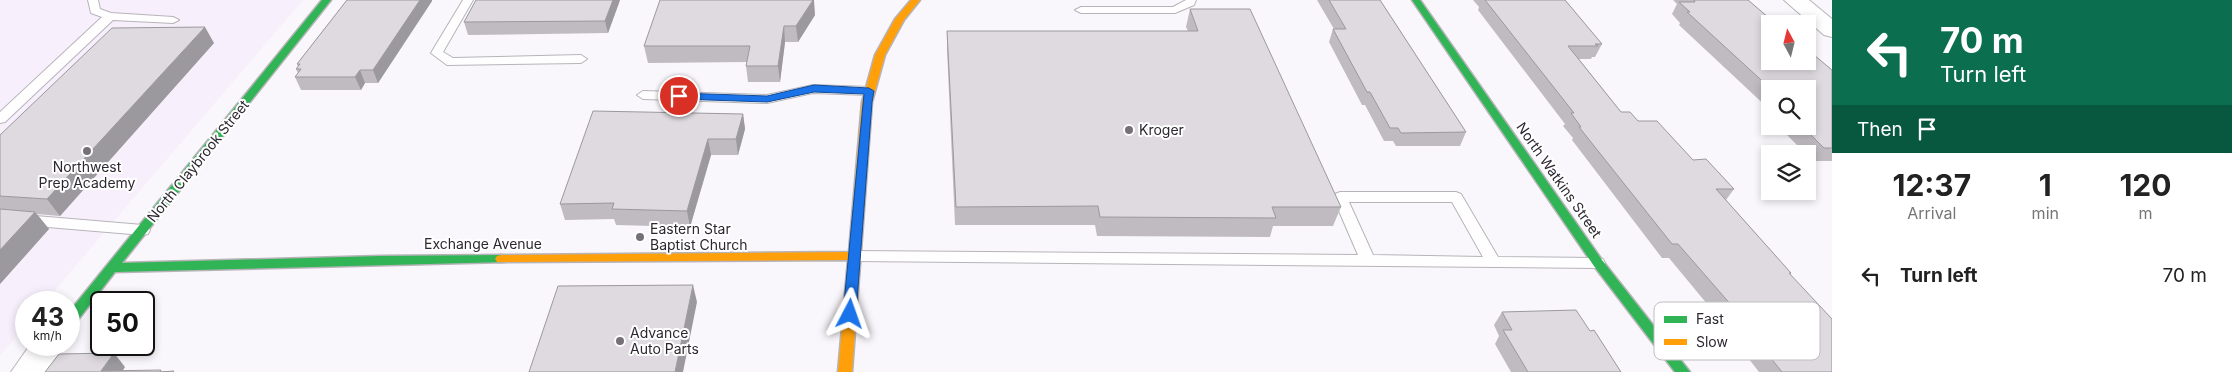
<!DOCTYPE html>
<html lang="en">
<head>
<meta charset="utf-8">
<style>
  body { margin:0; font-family:Inter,sans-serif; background:#f6f6f6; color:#222; height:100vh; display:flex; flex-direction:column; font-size:19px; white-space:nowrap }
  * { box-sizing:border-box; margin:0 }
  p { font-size:16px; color:#767676 }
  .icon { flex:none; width:28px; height:28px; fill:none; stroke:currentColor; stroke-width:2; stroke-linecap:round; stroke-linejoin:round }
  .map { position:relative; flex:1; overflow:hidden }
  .drawer { display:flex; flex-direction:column; background:#fff; width:400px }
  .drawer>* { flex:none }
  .top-card { background:#0b6e4f; color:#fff; overflow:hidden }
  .needle { width:32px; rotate:353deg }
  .buttons { position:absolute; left:1761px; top:15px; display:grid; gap:10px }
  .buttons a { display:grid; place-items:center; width:55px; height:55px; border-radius:0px; background:#fff; box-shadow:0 2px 8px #0003; font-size:25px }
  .speed { position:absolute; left:15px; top:291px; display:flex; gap:10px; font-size:25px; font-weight:700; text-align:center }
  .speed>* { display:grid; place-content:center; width:65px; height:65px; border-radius:50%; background:#fff; box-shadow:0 2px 8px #0003; line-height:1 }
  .speed small { font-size:12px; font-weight:400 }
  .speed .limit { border:2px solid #111; border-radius:8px; background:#fff; color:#111 }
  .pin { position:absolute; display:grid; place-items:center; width:42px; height:42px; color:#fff; margin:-21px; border:2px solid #fff; border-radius:50%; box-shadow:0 1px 5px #0007 }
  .me { position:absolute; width:55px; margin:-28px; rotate:4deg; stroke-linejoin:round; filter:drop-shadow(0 0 4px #0008) }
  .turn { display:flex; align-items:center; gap:18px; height:105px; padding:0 25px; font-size:22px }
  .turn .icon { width:65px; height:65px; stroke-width:2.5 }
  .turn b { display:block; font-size:35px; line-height:42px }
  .then { display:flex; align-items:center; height:48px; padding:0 25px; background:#0003; gap:10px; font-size:19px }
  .eta { display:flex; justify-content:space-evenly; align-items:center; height:85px; text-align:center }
  .eta b { font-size:30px; font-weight:700; line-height:35px }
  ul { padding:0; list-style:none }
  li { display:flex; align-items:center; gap:15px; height:75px; padding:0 25px }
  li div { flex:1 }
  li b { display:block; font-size:19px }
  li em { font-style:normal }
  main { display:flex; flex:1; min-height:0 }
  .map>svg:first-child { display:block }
  .built { fill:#f8effd }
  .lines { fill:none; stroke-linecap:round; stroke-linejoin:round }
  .lane-casing { stroke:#b7b4b9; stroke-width:2 }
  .street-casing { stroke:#b7b4b9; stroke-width:2 }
  .fast-casing { stroke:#b7b4b9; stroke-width:3 }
  .slow-casing { stroke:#b7b4b9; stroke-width:3 }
  .lane { fill:#fefeff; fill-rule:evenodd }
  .street { fill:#fefeff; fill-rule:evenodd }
  .fast { fill:#30b455; fill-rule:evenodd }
  .slow { fill:#ff9f0a; fill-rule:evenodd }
  .wall { fill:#bfbbc1 }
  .shaded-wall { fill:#9b999d }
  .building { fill:#dedae0; stroke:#9b999d }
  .route { fill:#1a73e8; stroke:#114b97 }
  .poi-dot { fill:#757077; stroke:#fff; stroke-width:2 }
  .labels { text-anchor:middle; stroke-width:4; stroke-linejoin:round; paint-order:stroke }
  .poi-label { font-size:14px; fill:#2d2830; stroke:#fff; text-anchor:start }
  .street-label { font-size:14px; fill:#2d2830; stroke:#fff }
  .key { fill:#fff; stroke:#c0bec1; stroke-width:1 }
  .key-label { font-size:14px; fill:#2d2830 }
</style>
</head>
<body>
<main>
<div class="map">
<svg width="1832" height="372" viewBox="0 0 1832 372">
  <rect width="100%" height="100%" fill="#faf7fc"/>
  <!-- built -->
  <path class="built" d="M0,0h303l-258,302h-19v23l-26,31z"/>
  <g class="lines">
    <!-- lane casing -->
    <g class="lane-casing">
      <g id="lane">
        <path d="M88,0h10l2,9 11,4 62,4 6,3 -6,3 -60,-3 -108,102 -5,1v-11l102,-95 -11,-4z"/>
        <path d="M463,0h10l-30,52 10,6 128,-3 6,4 -6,4 -134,2 -16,-12z"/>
        <path d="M1186,0h10l-2,5 -19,8h-94l-6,-3 6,-3h92z"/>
        <path d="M813,85l56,2 6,4 -6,4 -56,-2 -46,10 -124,-4 -6,-4 6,-4 124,4z"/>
        <path d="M1340,192h116l5,2 37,63 100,1 5,1 2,4 -2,4 -5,1 -744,-7 -5,-1 -2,-4 2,-4 5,-1 504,4 -25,-58 2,-3zM1349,202h103l31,55 -110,-2z"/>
        <path d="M0,213l143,12 5,1 2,4 -2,4 -5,1 -143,-12z"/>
      </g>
    </g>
    <!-- street casing -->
    <g class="street-casing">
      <g id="street">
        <path d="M1784,0h25l23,19v18l-8,-2z"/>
        <path d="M30,345h35l-18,27h-36z"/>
      </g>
    </g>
    <!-- fast casing -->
    <g class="fast-casing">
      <g id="fast">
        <path d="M322,0h9l-209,263 258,-7 121,-1 4,1 2,3 -2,3 -390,10 -41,53 -5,1v-14z"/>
        <path d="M1412,0h8l182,260 88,112h-15l-81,-106z"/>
      </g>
    </g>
    <!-- slow casing -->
    <g class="slow-casing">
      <path id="slow" d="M911,0h9l-16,20 -19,35 -13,47 -20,270h-14l10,-112 -351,2 -2,-3 2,-3 4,-1 348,-3 13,-150 13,-47 20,-36z"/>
    </g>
    <!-- lane -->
    <use href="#lane" class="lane"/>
    <!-- street -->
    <use href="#street" class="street"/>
    <!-- fast -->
    <use href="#fast" class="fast"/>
    <!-- slow -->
    <use href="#slow" class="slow"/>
  </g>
  <!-- wall -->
  <g class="wall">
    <path d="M347,0h85v1l-54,82h-13l-4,7h-60l-6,-13 3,-4 -2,-4 2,-2 -1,-3z"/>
    <path d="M476,0h144l-12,33 -140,2 -4,-13z"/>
    <path d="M1317,0h63l86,132 -6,14h-64l-3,-5h-9l-19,-36h-3l-33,-63 4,-13h1z"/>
    <path d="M1473,0h92l37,44 -7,13h-3l-1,2h-12l42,53 17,9 96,68 -8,11 65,73 -1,1 42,98h-73l-28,-36 1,-2 -63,-76h-7l-90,-118 1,-2 -10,-12 2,-2 -87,-114 1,-3z"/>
    <path d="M1673,0h75l84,70v91h-18l-6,-6v-1h-2l-25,-25 2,-3h25v-37h-38v21l-91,-85 1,-2 -8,-9 5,-10z"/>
    <path d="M1190,9l151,198 -8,19h-60l-3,11 -173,-1 -2,-11h-140l-8,-176v-18h241l-2,-4z"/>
    <path d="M815,15l-17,27h-13l-5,40h-32l-2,-16 1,-4 -99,1 -4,-17z"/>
    <path d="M214,43l-154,173 -23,-2 12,15 -49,55v-149z"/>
    <path d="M743,114l2,15 -7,26h-27l-21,72 -74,-2 -2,-6 -49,1 -5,-16z"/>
    <path d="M1502,312l88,19 31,41h-110l-16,-28 4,-8 -5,-11z"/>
  </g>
  <!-- shaded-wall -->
  <g class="shaded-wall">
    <path d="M420,0h12v1l-54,82 -5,-13z"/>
    <path d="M613,0h7l-12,33 -3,-12z"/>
    <path d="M813,0h1l1,15 -17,27 -2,-16z"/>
    <path d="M784,26l1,16 -5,40 -2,-16z"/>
    <path d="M205,27l9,16 -154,173 -13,-17z"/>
    <path d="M360,70l5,13 -4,7 -6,-13z"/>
    <path d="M743,114l2,15 -7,26 -2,-16z"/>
    <path d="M708,139l3,16 -21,72 -3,-16z"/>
    <path d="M35,212l14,17 -49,55v-34z"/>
    <path d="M693,285l4,17 -14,70h-8z"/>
    <path d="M114,353l11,14 -3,5 -21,-1z"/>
  </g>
  <!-- building -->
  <g class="building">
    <path d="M347,0h73l-47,70h-13l-5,7h-60l6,-8h-5l4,-5h-3z"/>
    <path d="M476,0h137l-8,21 -141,1z"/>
    <path d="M660,0h153l-17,26h-12l-6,40h-32l4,-20h-106z"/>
    <path d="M1329,0h51l86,132 -65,1 -3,-5h-8l-20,-36h-3l-34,-63h13z"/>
    <path d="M1485,0h80l37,44h-7l3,2h-30l53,66h9l8,9h19l36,39 13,-1 28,30h-18l75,84h-2l43,46v53h-50l-40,-50h4l-68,-78h-6l-93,-117h2l-10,-14h3z"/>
    <path d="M1694,0h54l28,24h-6v37h38v-11l24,20v78h-8l-22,-22h6v-37h-37l-84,-77h3l-11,-10h16z"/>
    <path d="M1190,9h60l91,198h-69l4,11 -176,-1 -2,-11 -142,1 -9,-176h251z"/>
    <path d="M205,27l-158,172 -47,-3v-61l112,-107z"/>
    <path d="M593,111l150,3 -7,25h-28l-21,72 -75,-2 2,-6 -54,1z"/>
    <path d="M0,209l35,3 -35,38z"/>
    <path d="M693,285l-18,87h-146l29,-86z"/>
    <path d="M1576,310l14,21 4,-1 27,42h-93l-25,-42h9l-10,-18z"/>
    <path d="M114,353l-13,18 60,-1 -1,2 14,-1 -1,1h-128l14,-18z"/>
  </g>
  <!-- route -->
  <path class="route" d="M814,85l55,3 5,3 -2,11 -16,212 -2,4h-9l-2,-4 21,-220 -50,-2 -47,10 -88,-3 -6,-3 6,-3 88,3z"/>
  <!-- markers -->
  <g class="poi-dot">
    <circle cx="1129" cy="130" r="5"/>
    <circle cx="87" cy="151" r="5"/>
    <circle cx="640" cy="237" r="5"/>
    <circle cx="620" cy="341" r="5"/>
  </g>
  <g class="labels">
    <!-- poi labels -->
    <g class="poi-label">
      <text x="1139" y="135">Kroger</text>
      <text x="87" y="172" text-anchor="middle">Northwest<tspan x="87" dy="16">Prep Academy</tspan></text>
      <text x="650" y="234">Eastern Star<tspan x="650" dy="16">Baptist Church</tspan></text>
      <text x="630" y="338">Advance<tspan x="630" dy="16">Auto Parts</tspan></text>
    </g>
    <!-- street labels -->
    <g class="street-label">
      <text transform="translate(198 161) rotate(-51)" y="5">North Claybrook Street</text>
      <text transform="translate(1559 180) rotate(55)" y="5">North Watkins Street</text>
      <text x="483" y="249">Exchange Avenue</text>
    </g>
  </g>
  <!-- legend -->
  <rect x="1654" y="302" width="166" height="58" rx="8" class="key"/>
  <rect x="1664" y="316" width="23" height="7" fill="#30b455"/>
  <rect x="1664" y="339" width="23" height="6" fill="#ff9f0a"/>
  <g class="key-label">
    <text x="1696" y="324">Fast</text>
    <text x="1696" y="347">Slow</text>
  </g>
</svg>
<div class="buttons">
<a><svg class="needle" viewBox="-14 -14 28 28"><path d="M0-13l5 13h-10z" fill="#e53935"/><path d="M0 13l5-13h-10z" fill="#767676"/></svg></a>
<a><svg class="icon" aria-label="search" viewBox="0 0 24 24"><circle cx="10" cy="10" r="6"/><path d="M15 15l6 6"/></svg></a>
<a><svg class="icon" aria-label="layers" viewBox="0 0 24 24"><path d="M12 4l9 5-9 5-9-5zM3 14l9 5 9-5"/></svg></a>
</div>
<div class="speed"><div>43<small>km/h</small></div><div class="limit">50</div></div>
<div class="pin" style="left:679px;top:96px;background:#d93025"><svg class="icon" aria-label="arrive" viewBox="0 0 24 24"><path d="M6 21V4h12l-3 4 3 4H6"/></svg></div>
<svg class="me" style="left:850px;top:314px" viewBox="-20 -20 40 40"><path d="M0-17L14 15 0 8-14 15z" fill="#1a73e8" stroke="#fff" stroke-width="4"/></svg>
</div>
<section class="drawer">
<div class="top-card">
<div class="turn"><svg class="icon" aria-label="left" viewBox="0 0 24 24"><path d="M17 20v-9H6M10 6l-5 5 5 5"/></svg><div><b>70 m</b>Turn left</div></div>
<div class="then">Then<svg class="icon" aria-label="arrive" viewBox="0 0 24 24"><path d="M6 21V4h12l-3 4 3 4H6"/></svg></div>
</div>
<div class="eta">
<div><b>12:37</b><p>Arrival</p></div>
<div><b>1</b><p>min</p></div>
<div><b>120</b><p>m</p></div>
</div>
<ul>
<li><svg class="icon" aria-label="left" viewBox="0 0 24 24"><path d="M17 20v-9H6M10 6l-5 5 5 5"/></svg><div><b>Turn left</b></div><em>70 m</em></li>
</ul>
</section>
</main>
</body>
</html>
